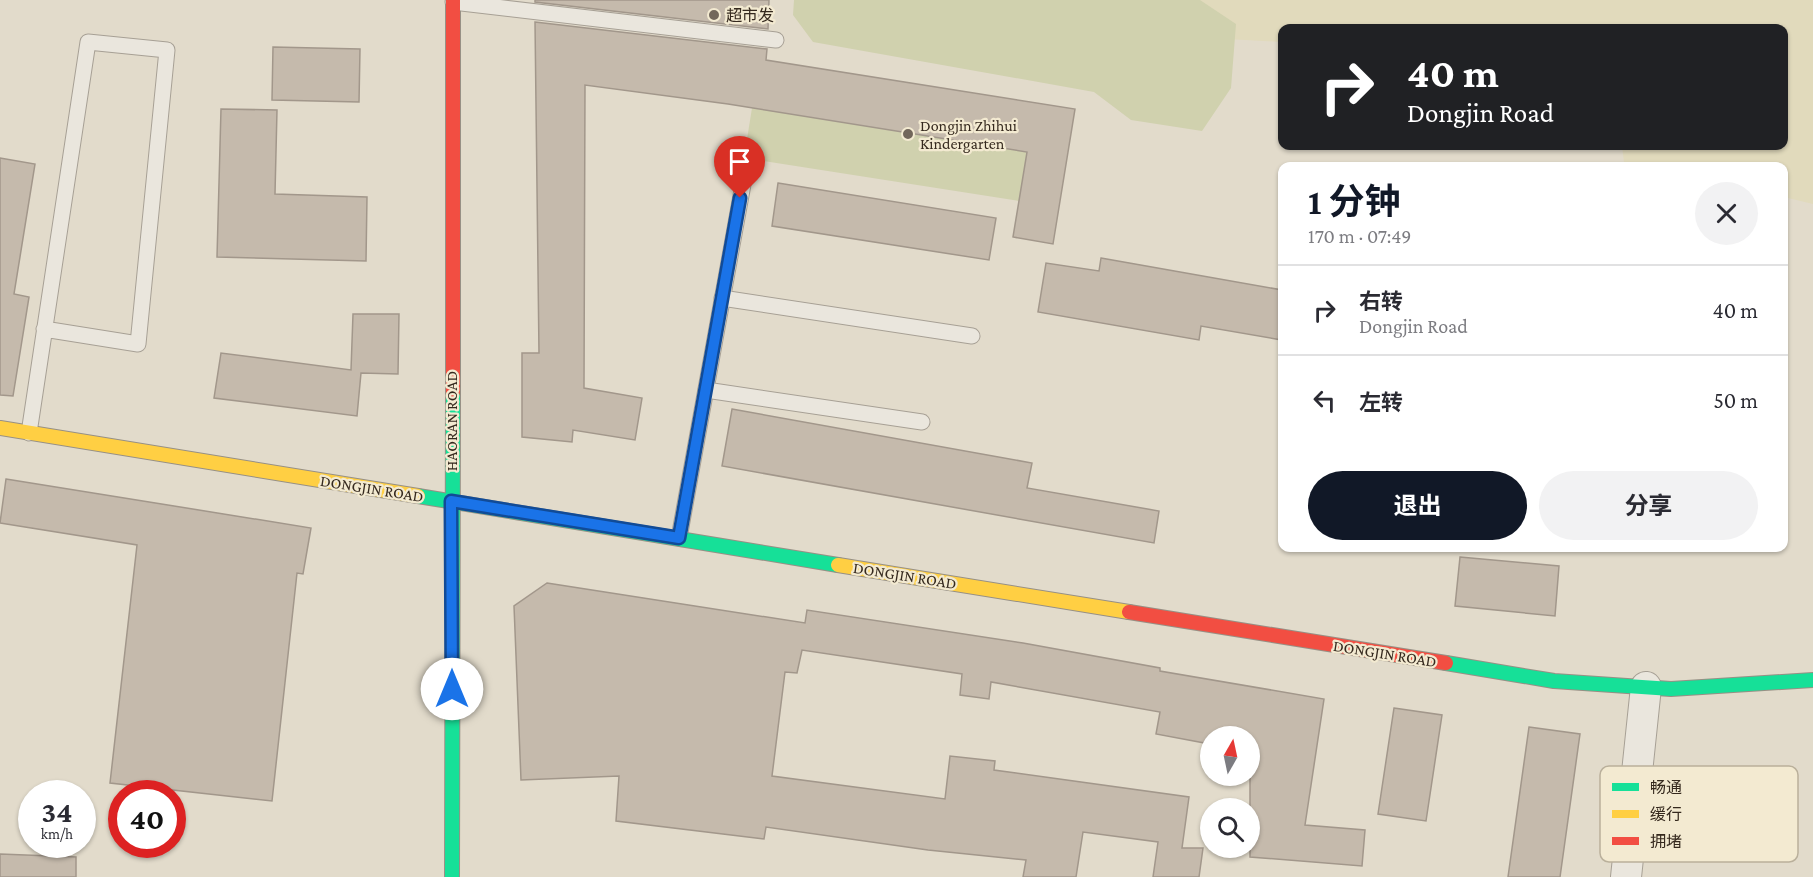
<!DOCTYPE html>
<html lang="zh">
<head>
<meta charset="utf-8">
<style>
  body { margin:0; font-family:"Crimson Pro","Noto Sans SC",serif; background:#f2f2f3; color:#2b2b33; height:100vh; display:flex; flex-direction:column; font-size:22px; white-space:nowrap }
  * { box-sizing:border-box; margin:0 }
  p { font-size:20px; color:#7c7c81 }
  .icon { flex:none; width:33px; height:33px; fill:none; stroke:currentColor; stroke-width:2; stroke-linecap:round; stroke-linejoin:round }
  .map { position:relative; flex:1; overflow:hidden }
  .details { position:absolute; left:1278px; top:162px; width:510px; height:390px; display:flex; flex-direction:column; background:#fff; border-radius:12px; box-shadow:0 2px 4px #0004 }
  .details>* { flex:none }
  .guide { position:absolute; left:1278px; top:24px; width:510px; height:126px; border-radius:12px; box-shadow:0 2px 4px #0004; background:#202124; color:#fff; overflow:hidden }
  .needle { width:39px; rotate:9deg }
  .buttons { position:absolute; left:1200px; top:726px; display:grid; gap:12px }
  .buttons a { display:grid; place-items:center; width:60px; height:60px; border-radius:50%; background:#fff; box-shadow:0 2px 4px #0004; font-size:30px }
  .speed { position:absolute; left:18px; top:780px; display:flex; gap:12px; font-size:30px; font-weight:700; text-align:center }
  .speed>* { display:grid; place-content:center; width:78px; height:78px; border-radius:50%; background:#fff; box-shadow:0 2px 4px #0004; line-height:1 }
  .speed small { font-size:15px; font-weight:400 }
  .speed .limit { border:9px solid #d22; background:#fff; color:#111 }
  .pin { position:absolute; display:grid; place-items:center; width:51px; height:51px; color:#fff; margin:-62px -26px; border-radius:50% 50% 50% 0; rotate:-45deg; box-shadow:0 0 6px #0007 }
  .pin .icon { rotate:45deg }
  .me { position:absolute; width:66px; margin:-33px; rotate:0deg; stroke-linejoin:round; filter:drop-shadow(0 0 4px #0008) }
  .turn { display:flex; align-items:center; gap:21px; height:126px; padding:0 30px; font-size:27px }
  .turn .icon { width:78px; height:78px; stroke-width:2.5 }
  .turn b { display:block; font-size:42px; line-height:51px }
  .round { display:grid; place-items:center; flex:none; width:63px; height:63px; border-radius:32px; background:#f2f2f3 }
  .head { display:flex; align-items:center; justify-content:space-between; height:102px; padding:0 30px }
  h1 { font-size:36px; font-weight:700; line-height:45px; color:#111827 }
  .cta { display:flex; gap:12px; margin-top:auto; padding:12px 30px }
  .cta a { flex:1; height:69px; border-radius:36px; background:#111827; color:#fff; font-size:24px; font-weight:700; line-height:69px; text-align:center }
  .cta a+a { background:#f2f2f3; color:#2b2b33 }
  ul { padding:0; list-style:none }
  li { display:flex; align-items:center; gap:18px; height:90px; padding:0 30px; border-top:2px solid #e1e1e2 }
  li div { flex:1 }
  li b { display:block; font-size:22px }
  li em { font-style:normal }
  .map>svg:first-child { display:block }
  .farmland { fill:#e1dabc }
  .green { fill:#d0d1ae }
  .building { fill:#c5baac; stroke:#a2978b; stroke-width:1.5 }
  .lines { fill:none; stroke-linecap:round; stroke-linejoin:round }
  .lane-casing { stroke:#a7a095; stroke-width:17 }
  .street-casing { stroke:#a7a095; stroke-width:32 }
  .fast-casing { stroke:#979085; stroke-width:16 }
  .slow-casing { stroke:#979085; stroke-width:16 }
  .jam-casing { stroke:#979085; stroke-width:16 }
  .lane { stroke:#eae6dd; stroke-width:15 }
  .street { stroke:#eae6dd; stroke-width:30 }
  .fast { stroke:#16e098; stroke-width:14 }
  .slow { stroke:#ffcf43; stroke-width:14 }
  .jam { stroke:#f24e42; stroke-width:14 }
  .route-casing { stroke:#114b97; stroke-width:15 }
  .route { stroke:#1a73e8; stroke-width:10 }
  .poi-dot { fill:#72675b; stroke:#f3ead1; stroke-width:2 }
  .labels { text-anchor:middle; stroke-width:4.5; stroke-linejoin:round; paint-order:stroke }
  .poi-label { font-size:16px; fill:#35291e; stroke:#f3ead1; text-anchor:start }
  .street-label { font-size:16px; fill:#35291e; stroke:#f3ead1 }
  .key { fill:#f3ead1; stroke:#bab09b; stroke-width:1.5 }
  .key-label { font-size:16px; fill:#35291e }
</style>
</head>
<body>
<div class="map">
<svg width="1813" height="877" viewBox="0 0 1813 877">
  <rect width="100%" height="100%" fill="#e2dbcb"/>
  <!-- farmland -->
  <path class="farmland" d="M1194,0h619v204l-29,-7v-31h-138l-22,-4 -2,-16h162v-118h-502v14l-91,-5z"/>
  <!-- green -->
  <g class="green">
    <path d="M794,0h406l36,24 -5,64 -29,43 -71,-11 -37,-28 -281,-50 -20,-27z"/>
    <path d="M752,108l275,44 -8,49 -275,-43z"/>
  </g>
  <!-- building -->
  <g class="building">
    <path d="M535,0h234l-1,29 -233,-27z"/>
    <path d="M535,22l232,27 -1,11 309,49 -22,135 -40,-7 14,-85 -299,-48 -143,-19 -1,303 58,10 -7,42 -62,-10 -1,12 -50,-5v-84h17z"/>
    <path d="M273,47l87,2 -1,53 -87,-2z"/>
    <path d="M221,109l56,1 -2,84 92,3 -1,64 -149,-4z"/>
    <path d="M0,158l35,6 -21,130 15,3 -16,99 -13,-1z"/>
    <path d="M778,183l218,35 -7,42 -217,-34z"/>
    <path d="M1101,258l181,32v50l-81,-14 -2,14 -161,-28 8,-49 53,8z"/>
    <path d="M353,314h46l-1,60 -37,-1 -4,43 -143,-18 7,-45 130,17z"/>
    <path d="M732,409l300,54 -5,25 132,23 -5,32 -432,-77z"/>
    <path d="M6,479l305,49 -8,46 -6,-1 -25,228 -162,-18 27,-238 -137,-22z"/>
    <path d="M1460,557l99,9 -4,50 -100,-10z"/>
    <path d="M547,583l258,40 2,-13 216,33 137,25v3l164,28 -19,126 60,5 -3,36 -112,-9v-121h-40v8l-54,-10 4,-22 -169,-30 -2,17 -29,-4 2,-21 -160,-24 -5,23 -12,-1 -13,104 173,23 5,-43 45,5 -1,9 195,27 -7,51h21l-4,29h-46l5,-35 -75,-10 -7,45h-53l3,-17 -98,-10 -162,-23 -2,12 -148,-18 3,-45 -98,4 -7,-174z"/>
    <path d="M1394,708l48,7 -16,106 -48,-7z"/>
    <path d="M1529,727l51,7 -20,143h-52z"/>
    <path d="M0,854l76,3v20h-76z"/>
  </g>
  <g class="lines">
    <!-- lane casing -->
    <g class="lane-casing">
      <g id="lane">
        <path d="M453,2l323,38"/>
        <path d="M722,298l250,38"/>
        <path d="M706,390l216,32"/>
        <path d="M29,433l59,-391 79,8 -29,294 -94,-15"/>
        <path d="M679,538l65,-359"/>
      </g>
    </g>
    <!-- street casing -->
    <g class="street-casing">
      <path id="street" d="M1626,877l20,-190"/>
    </g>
    <!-- fast casing -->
    <g class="fast-casing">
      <g id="fast">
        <path d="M418,496l420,69"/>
        <path d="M1446,663l108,18 117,8 142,-9"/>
        <path d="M452,877l1,-485"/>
      </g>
    </g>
    <!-- slow casing -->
    <g class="slow-casing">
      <g id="slow">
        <path d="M0,428l418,68"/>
        <path d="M838,565l291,47"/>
      </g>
    </g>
    <!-- jam casing -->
    <g class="jam-casing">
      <g id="jam">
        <path d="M453,392v-392"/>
        <path d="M1129,612l317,51"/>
      </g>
    </g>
    <!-- lane -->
    <use href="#lane" class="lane"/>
    <!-- street -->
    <use href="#street" class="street"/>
    <!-- fast -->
    <use href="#fast" class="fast"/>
    <!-- slow -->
    <use href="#slow" class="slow"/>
    <!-- jam -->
    <use href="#jam" class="jam"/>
  </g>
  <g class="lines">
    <!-- route casing -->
    <g class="route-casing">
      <path id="route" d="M452,689l-1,-188 228,37 61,-340"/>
    </g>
    <!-- route -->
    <use href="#route" class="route"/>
  </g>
  <!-- markers -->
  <g class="poi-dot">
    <circle cx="714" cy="15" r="6"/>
    <circle cx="908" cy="134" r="6"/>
  </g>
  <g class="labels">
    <!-- poi labels -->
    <g class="poi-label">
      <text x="726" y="21">超市发</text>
      <text x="920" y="131">Dongjin Zhihui<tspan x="920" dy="18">Kindergarten</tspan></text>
    </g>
    <!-- street labels -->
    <g class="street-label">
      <text transform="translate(451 421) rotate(-90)" y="6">HAORAN ROAD</text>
      <text transform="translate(372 488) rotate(9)" y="6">DONGJIN ROAD</text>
      <text transform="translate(905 575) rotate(9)" y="6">DONGJIN ROAD</text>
      <text transform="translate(1385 653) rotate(9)" y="6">DONGJIN ROAD</text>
    </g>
  </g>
  <!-- legend -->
  <rect x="1600" y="766" width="198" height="96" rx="9" class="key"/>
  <rect x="1612" y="783" width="27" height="8" fill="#16e098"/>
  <rect x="1612" y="810" width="27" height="8" fill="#ffcf43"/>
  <rect x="1612" y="837" width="27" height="8" fill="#f24e42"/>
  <g class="key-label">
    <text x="1650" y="793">畅通</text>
    <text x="1650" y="820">缓行</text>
    <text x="1650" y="847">拥堵</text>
  </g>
</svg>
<div class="buttons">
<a><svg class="needle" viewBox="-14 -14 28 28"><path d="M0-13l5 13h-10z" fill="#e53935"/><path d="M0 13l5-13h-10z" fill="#7c7c81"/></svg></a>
<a><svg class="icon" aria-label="search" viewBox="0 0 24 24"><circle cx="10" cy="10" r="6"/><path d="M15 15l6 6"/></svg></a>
</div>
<div class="speed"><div>34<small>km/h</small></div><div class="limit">40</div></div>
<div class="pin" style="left:740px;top:198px;background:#d93025"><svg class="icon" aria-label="arrive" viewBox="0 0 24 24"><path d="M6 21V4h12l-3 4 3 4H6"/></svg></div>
<svg class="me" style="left:452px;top:689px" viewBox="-20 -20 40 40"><circle r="19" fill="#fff"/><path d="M0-13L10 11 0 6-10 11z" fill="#1a73e8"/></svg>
<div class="guide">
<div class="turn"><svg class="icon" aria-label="right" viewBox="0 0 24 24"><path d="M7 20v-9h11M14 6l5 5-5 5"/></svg><div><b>40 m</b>Dongjin Road</div></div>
</div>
<section class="details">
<div class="head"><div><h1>1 分钟</h1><p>170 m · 07:49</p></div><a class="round"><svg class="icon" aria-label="close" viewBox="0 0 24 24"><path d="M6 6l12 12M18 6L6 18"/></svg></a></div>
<ul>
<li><svg class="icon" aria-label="right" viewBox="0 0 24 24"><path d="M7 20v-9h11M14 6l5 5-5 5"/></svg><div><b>右转</b><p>Dongjin Road</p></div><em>40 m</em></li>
<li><svg class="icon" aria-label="left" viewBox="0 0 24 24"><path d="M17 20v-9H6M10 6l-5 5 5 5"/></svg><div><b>左转</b></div><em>50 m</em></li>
</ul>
<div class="cta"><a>退出</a><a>分享</a></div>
</section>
</div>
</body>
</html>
